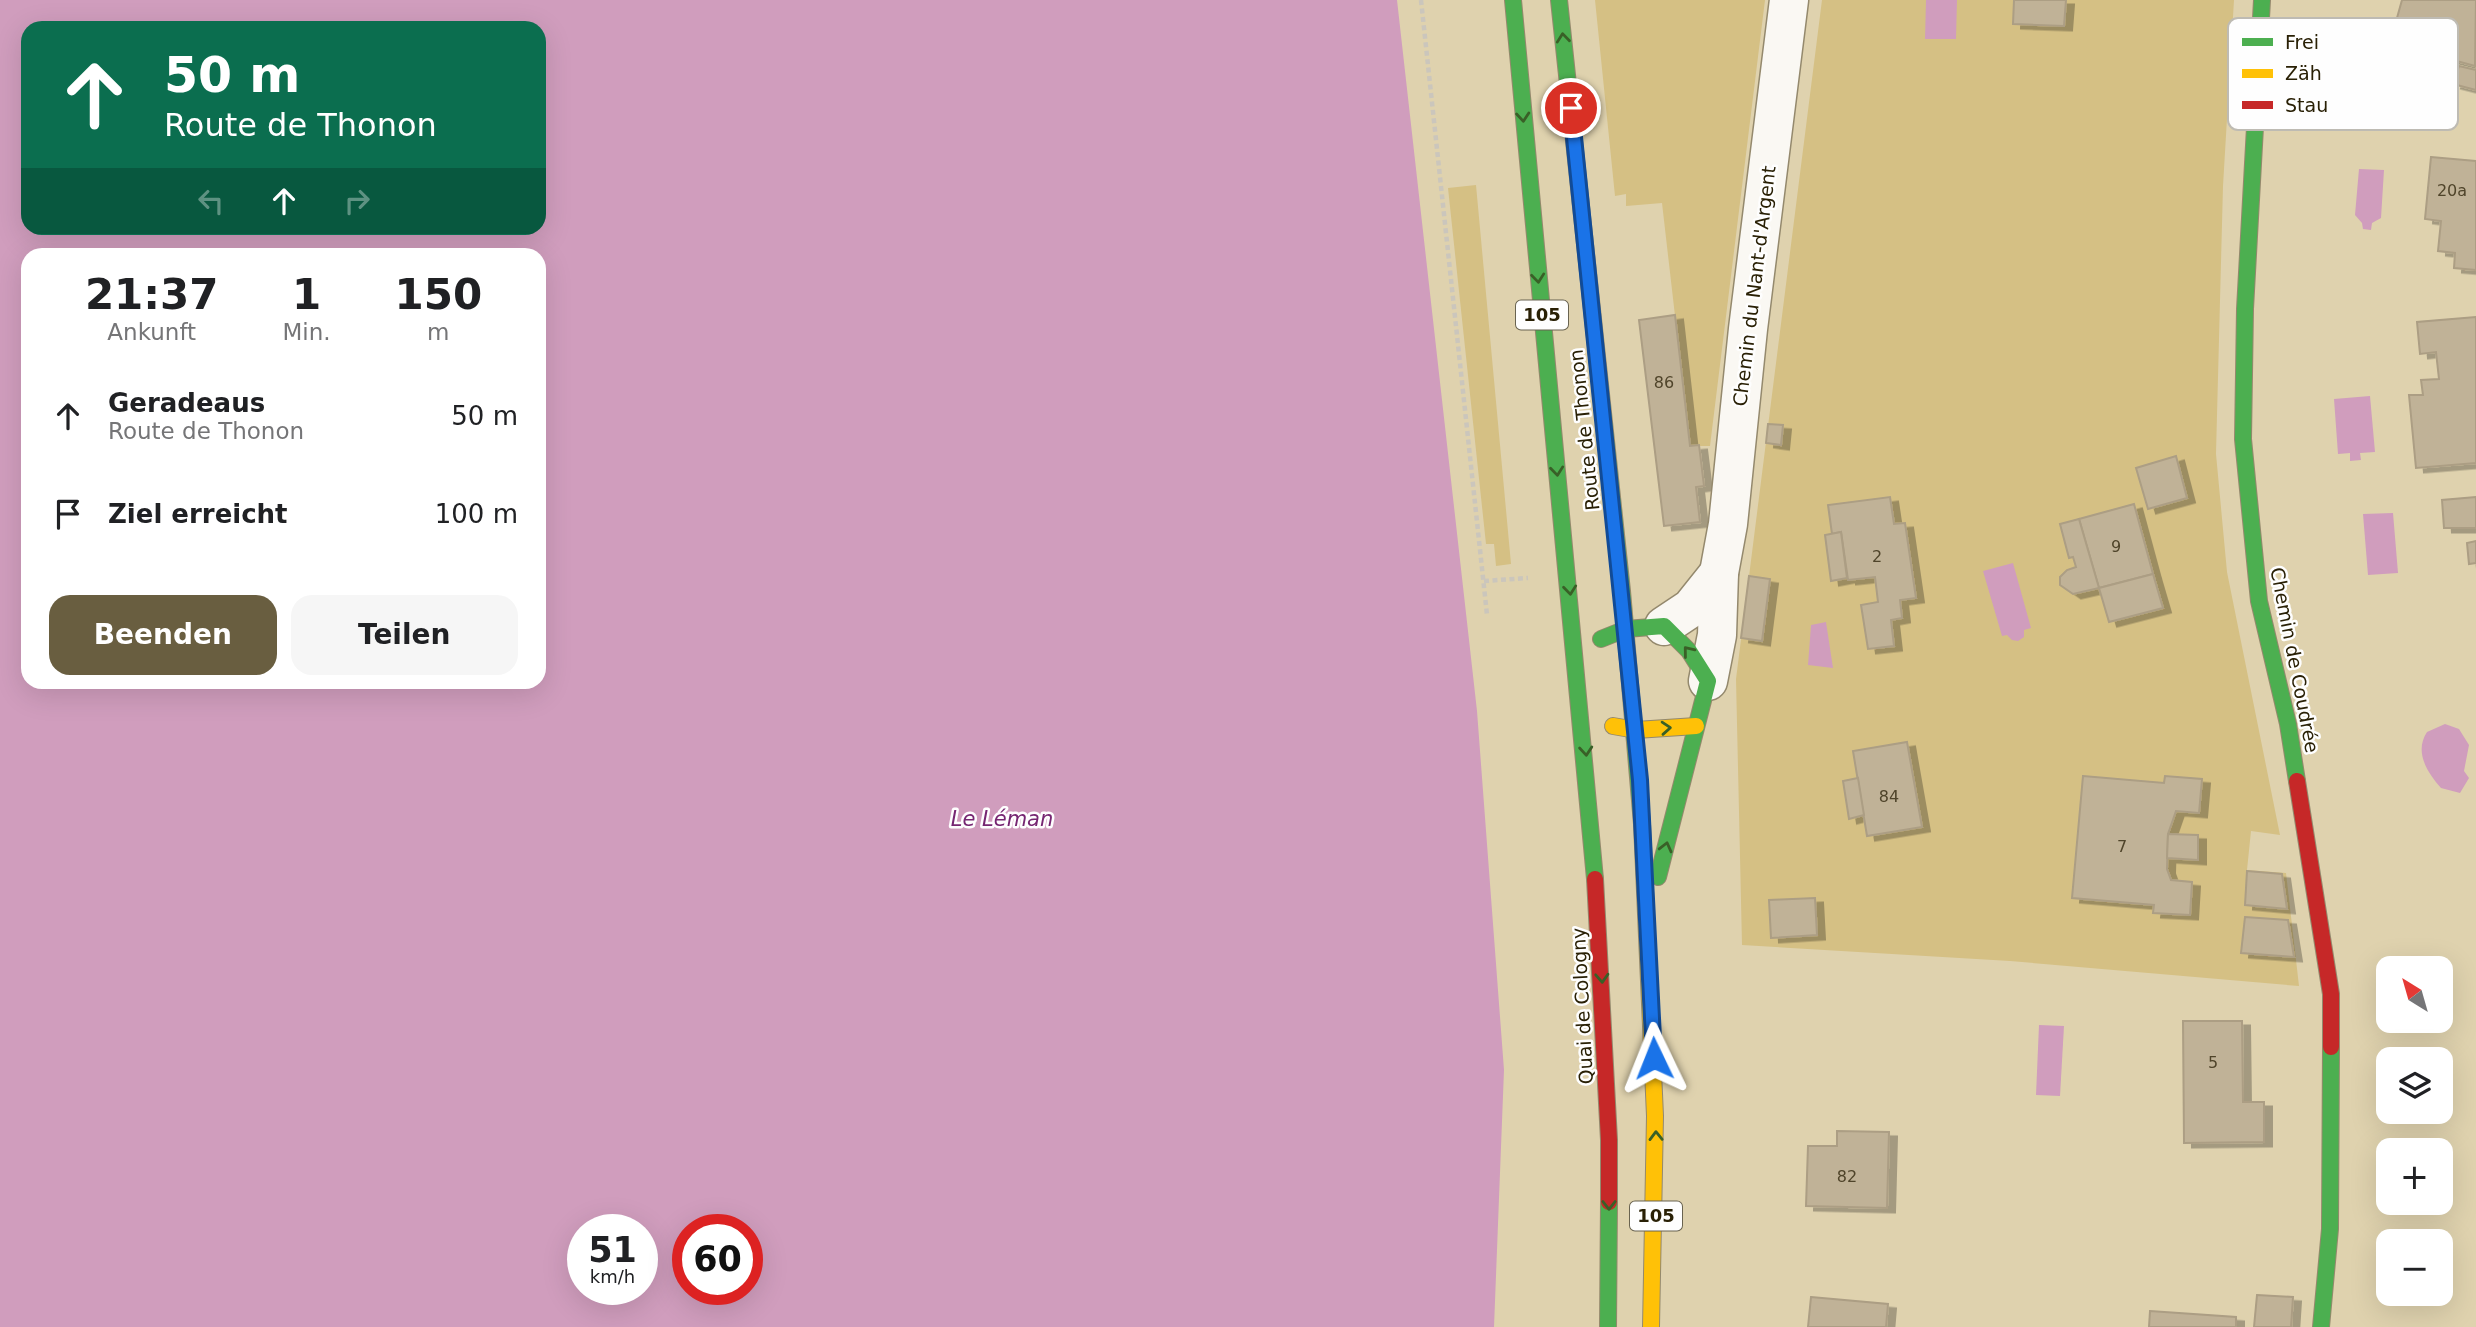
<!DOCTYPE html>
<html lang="de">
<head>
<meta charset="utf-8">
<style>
  body { margin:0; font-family:"DejaVu Sans",sans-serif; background:#f6f6f6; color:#202124; height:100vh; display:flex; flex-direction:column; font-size:26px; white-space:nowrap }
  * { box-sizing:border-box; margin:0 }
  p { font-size:23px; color:#757577 }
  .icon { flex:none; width:38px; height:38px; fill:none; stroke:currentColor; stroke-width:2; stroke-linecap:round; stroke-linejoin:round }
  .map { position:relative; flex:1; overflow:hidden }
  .details { position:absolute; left:21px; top:248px; width:525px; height:441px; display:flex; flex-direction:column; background:#fff; border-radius:21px; box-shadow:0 7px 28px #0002 }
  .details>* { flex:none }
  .guide { position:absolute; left:21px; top:21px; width:525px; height:214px; border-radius:21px; box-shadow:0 7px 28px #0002; background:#0b6e4f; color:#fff; overflow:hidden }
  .needle { width:46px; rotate:323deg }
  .fabs { position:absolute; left:2376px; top:956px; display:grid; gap:14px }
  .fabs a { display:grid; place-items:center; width:77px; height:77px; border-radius:14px; background:#fff; box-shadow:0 7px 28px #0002; font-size:35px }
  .speed { position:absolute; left:567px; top:1214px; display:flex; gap:14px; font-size:35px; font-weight:700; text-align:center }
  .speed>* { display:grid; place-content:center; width:91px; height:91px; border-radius:50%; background:#fff; box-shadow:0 7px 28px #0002; line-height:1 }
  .speed small { font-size:18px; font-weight:400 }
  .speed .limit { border:10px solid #d22; background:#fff; color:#111 }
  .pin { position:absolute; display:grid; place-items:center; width:60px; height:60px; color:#fff; margin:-30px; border:4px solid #fff; border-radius:50%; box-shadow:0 2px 7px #0007 }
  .me { position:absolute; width:77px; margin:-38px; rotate:358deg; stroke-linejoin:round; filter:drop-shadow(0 0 5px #0008) }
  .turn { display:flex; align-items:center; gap:24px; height:147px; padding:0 28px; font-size:32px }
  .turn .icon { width:91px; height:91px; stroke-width:2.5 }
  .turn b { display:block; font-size:49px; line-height:60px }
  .lanes { display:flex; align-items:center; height:66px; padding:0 28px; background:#0003; justify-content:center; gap:35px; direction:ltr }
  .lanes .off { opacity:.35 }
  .eta { display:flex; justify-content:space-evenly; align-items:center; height:119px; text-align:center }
  .eta b { font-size:42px; font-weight:700; line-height:49px }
  .action { display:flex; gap:14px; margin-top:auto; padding:14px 28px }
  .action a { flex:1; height:80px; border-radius:21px; background:#695e40; color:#fff; font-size:28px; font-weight:700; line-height:80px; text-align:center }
  .action a+a { background:#f6f6f6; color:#202124 }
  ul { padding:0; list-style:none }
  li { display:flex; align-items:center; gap:21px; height:98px; padding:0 28px }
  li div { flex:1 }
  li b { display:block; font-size:26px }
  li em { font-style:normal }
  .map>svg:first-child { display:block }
  .green { fill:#d5c084 }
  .water { fill:#d09dbd; fill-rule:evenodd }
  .building { fill:#c0b297; stroke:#ac9e84; stroke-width:2; filter:url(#shadow) }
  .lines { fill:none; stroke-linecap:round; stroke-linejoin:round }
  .street-casing { stroke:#94896d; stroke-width:41 }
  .fast-casing { stroke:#94896d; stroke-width:18 }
  .slow-casing { stroke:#94896d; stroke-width:18 }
  .jam-casing { stroke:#94896d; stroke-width:18 }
  .path { stroke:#cbc6bc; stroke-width:4.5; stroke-dasharray:5 3.5; stroke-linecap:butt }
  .street { stroke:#faf8f3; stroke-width:38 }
  .fast { stroke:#4caf50; stroke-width:16 }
  .slow { stroke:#ffc107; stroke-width:16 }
  .jam { stroke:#c62828; stroke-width:16 }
  .oneway { stroke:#396027 }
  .route-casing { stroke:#114b97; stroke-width:18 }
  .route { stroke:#1a73e8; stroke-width:12 }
  .labels { text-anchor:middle; stroke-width:5; stroke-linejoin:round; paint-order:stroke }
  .number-label { font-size:16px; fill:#4f442a }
  .shield { fill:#fefefe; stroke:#696350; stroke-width:2 }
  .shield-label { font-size:18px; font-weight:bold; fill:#292005 }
  .street-label { font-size:19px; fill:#292005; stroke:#fefefe }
  .water-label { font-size:21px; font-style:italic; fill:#762672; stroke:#fefefe }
  .key { fill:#fefefe; stroke:#bebbb3; stroke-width:2 }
  .key-label { font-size:19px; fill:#292005 }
</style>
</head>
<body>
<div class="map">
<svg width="2476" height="1327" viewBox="0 0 2476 1327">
  <defs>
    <filter id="shadow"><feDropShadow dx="8" dy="4.5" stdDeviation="0" flood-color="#0004"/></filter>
  </defs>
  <rect width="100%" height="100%" fill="#dfd2ae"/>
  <!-- green -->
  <g class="green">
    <path d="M1595,0h170l-55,446h-20l-28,-243 -36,3v-12l-11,2z"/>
    <path d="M1822,0h412l-11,186 -7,268 11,118 53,263 -29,-4 -4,39 39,3 13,113 -289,-25 -268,-16 -6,-266z"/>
    <path d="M1476,185l35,379 -15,2 -2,-22h-8l-38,-356z"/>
  </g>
  <!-- water -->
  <g class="water">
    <path d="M0,0h1397l80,711 27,359 -10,257h-1494zM539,28v200h-511v-200zM28,256h511v426h-511zM642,1230v60h-59v-60zM688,1230h59v60h-59z"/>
    <path d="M1926,0h31l-1,39h-31z"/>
    <path d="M2359,169l25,1 -3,48 -9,5 -1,7 -8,-1 -1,-6 -7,-8z"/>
    <path d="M2370,396l5,56 -15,1 1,7 -11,1v-8l-12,1 -4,-55z"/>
    <path d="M2393,513l5,60 -30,2 -5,-61z"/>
    <path d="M2013,563l18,65 -7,2v7l-6,4 -6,-1 -5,-5 -5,1 -19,-65z"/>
    <path d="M1826,622l7,46 -25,-3 3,-40z"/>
    <path d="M2445,724l14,5 10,16 -5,26 5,7 -9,15 -19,-5c-14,-16 -27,-36 -14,-56z"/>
    <path d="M2039,1025l25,1 -4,70 -24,-1z"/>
  </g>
  <!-- building -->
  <g class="building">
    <path d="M2014,0h52l-2,26 -51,-2z"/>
    <path d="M2402,0h74l-1,66 -85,-23z"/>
    <path d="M2459,66l17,4v20l-23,-6z"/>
    <path d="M2431,157l45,4v109l-22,-2 1,-15 -17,-2 3,-30 -16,-2z"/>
    <path d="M1675,315l15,131 9,-1 5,41 -8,1 4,35 -36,4 -25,-206z"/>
    <path d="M2476,317v146l-60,5 -7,-73h14l-2,-15 18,-1 -3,-27 -16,2 -3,-32z"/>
    <path d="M1768,424l15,1 -2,20 -15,-2z"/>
    <path d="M2176,456l11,42 -39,11 -12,-41z"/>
    <path d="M1890,497l4,27 11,-1 11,75 -16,2 2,18 -11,2 3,26 -26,3 -7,-44 17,-3 -3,-25 -27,3 -7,-48 -9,2 -4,-29z"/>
    <path d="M2476,497v31h-32l-2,-28z"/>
    <path d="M2134,504l19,70 -54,14 -20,-69z"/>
    <path d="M2079,519l20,69 -26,6 -13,-9v-8l7,-7 9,-3 -3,-10 -4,1 -9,-34z"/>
    <path d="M1841,532l6,46 -16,3 -6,-46z"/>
    <path d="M2476,541v22l-7,1 -2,-21z"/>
    <path d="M2153,574l10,34 -54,14 -10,-34z"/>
    <path d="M1749,576l21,3 -8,62 -21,-3z"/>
    <path d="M1907,742l15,85 -55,9 -14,-85z"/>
    <path d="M2083,776l81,7 1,-7 37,3 -3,34 -23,-2 -8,23 -1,35 4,11 21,2 -2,33 -37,-2 1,-8 -82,-7z"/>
    <path d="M1858,778l6,37 -15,4 -6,-38z"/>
    <path d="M2168,834l30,1v25l-31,-2z"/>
    <path d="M2247,871l35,3 5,35 -42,-4z"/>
    <path d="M1815,898l2,37 -46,3 -2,-38z"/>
    <path d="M2245,917l43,3 6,37 -53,-4z"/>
    <path d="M2183,1021h59l1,81h21v40l-80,1z"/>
    <path d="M1837,1131l52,1 -2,76 -81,-2 2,-60h29z"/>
    <path d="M2257,1295l36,2 -2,30h-37z"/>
    <path d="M1811,1297l77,7 -2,23h-78z"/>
    <path d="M2150,1311l86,6v10h-87z"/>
  </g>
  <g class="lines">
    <!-- street casing -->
    <g class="street-casing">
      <g id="street">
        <path d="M1664,626l27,-18 28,-35"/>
        <path d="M1708,681l9,-46 2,-62 9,-49 20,-195 41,-329"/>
      </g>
    </g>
    <!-- fast casing -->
    <g class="fast-casing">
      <g id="fast">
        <path d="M1513,0l82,879"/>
        <path d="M1559,0l63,591 20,233"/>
        <path d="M2262,0l-17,309 -2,130 16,162 29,123 9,57"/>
        <path d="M1601,639l25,-10 38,-3 25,25 19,30 -50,196"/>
        <path d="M1608,1327l1,-125"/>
        <path d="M2321,1327l9,-98 1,-182"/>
      </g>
    </g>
    <!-- slow casing -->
    <g class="slow-casing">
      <g id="slow">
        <path d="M1613,726l23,4 60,-4"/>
        <path d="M1642,824l13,292 -4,211"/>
      </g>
    </g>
    <!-- jam casing -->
    <g class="jam-casing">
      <g id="jam">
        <path d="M2297,781l34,213v53"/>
        <path d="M1595,879l14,261v62"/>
      </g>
    </g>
    <!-- path -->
    <g class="path">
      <path d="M1421,0l66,615"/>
      <path d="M1484,581l44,-3"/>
    </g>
    <!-- street -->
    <use href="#street" class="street"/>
    <!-- fast -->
    <use href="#fast" class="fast"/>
    <!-- slow -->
    <use href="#slow" class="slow"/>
    <!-- jam -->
    <use href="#jam" class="jam"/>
  </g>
  <!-- one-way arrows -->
  <defs><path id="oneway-chevron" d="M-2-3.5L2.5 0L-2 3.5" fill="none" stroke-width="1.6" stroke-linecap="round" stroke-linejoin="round" transform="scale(1.75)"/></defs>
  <g class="oneway">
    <use href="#oneway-chevron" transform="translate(1563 38) rotate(-96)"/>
    <use href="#oneway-chevron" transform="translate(1523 117) rotate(85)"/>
    <use href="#oneway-chevron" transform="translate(1538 278) rotate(84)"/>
    <use href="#oneway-chevron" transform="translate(1557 471) rotate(84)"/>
    <use href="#oneway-chevron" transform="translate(1570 590) rotate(84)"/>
    <use href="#oneway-chevron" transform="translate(1688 651) rotate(-129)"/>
    <use href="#oneway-chevron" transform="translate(1666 728) rotate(-4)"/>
    <use href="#oneway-chevron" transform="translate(1586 751) rotate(85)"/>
    <use href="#oneway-chevron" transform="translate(1666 847) rotate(-76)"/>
    <use href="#oneway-chevron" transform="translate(1602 978) rotate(87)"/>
    <use href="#oneway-chevron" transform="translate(1656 1136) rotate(-91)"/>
    <use href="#oneway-chevron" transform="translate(1609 1205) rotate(90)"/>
  </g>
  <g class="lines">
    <!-- route casing -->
    <g class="route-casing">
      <path id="route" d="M1571,108l69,672 14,278"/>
    </g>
    <!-- route -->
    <use href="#route" class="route"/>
  </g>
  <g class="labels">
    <!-- number labels -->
    <g class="number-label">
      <text x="2452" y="196">20a</text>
      <text x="1664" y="388">86</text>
      <text x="2116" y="552">9</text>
      <text x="1877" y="562">2</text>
      <text x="1889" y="802">84</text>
      <text x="2122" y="852">7</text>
      <text x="2213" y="1068">5</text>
      <text x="1847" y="1182">82</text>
    </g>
    <!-- shield labels -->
    <g class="shield">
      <rect x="1516" y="300.5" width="52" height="29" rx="5"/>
      <rect x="1630" y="1201.5" width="52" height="29" rx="5"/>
    </g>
    <g class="shield-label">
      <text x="1542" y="321">105</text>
      <text x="1656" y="1222">105</text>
    </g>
    <!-- street labels -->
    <g class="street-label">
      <text transform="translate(1754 286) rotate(-83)" y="7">Chemin du Nant-d'Argent</text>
      <text transform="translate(1584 430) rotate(-96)" y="7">Route de Thonon</text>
      <text transform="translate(2295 660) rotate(79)" y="7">Chemin de Coudrée</text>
      <text transform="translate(1582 1006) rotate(-93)" y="7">Quai de Cologny</text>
    </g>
    <!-- water labels -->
    <g class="water-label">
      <text x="1002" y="826">Le Léman</text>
    </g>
  </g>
  <!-- legend -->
  <rect x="2228" y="18" width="230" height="112" rx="10" class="key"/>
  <rect x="2242" y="38" width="31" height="8" fill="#4caf50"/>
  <rect x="2242" y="69" width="31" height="9" fill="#ffc107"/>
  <rect x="2242" y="101" width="31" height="8" fill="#c62828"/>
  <g class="key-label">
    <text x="2285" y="49">Frei</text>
    <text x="2285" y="80">Zäh</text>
    <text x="2285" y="112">Stau</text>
  </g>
</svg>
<div class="fabs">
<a><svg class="needle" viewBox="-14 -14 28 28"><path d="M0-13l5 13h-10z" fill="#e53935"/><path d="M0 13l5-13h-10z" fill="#757577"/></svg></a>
<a><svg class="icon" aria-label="layers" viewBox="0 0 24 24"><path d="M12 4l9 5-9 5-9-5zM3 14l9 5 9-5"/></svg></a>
<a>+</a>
<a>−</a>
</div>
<div class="speed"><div>51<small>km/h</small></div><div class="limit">60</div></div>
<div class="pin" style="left:1571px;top:108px;background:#d93025"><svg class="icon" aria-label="arrive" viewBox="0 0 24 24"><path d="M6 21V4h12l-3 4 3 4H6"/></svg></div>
<svg class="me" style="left:1654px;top:1058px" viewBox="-20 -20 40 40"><path d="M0-17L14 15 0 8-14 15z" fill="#1a73e8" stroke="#fff" stroke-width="4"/></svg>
<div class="guide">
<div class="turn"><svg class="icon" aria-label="ahead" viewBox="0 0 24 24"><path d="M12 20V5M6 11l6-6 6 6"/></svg><div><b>50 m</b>Route de Thonon</div></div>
<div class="lanes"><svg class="icon off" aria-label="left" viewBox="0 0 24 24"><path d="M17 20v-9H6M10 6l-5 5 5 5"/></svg><svg class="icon" aria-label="ahead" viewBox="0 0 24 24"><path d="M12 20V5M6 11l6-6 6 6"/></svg><svg class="icon off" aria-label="right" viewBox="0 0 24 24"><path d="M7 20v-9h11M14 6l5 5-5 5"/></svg></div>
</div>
<section class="details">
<div class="eta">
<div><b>21:37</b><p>Ankunft</p></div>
<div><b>1</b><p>Min.</p></div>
<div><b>150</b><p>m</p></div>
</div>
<ul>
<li><svg class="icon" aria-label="ahead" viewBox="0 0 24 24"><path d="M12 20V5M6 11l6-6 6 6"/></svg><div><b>Geradeaus</b><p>Route de Thonon</p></div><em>50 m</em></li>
<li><svg class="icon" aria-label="arrive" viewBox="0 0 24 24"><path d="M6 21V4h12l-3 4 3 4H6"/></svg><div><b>Ziel erreicht</b></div><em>100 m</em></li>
</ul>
<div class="action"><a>Beenden</a><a>Teilen</a></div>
</section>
</div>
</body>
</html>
